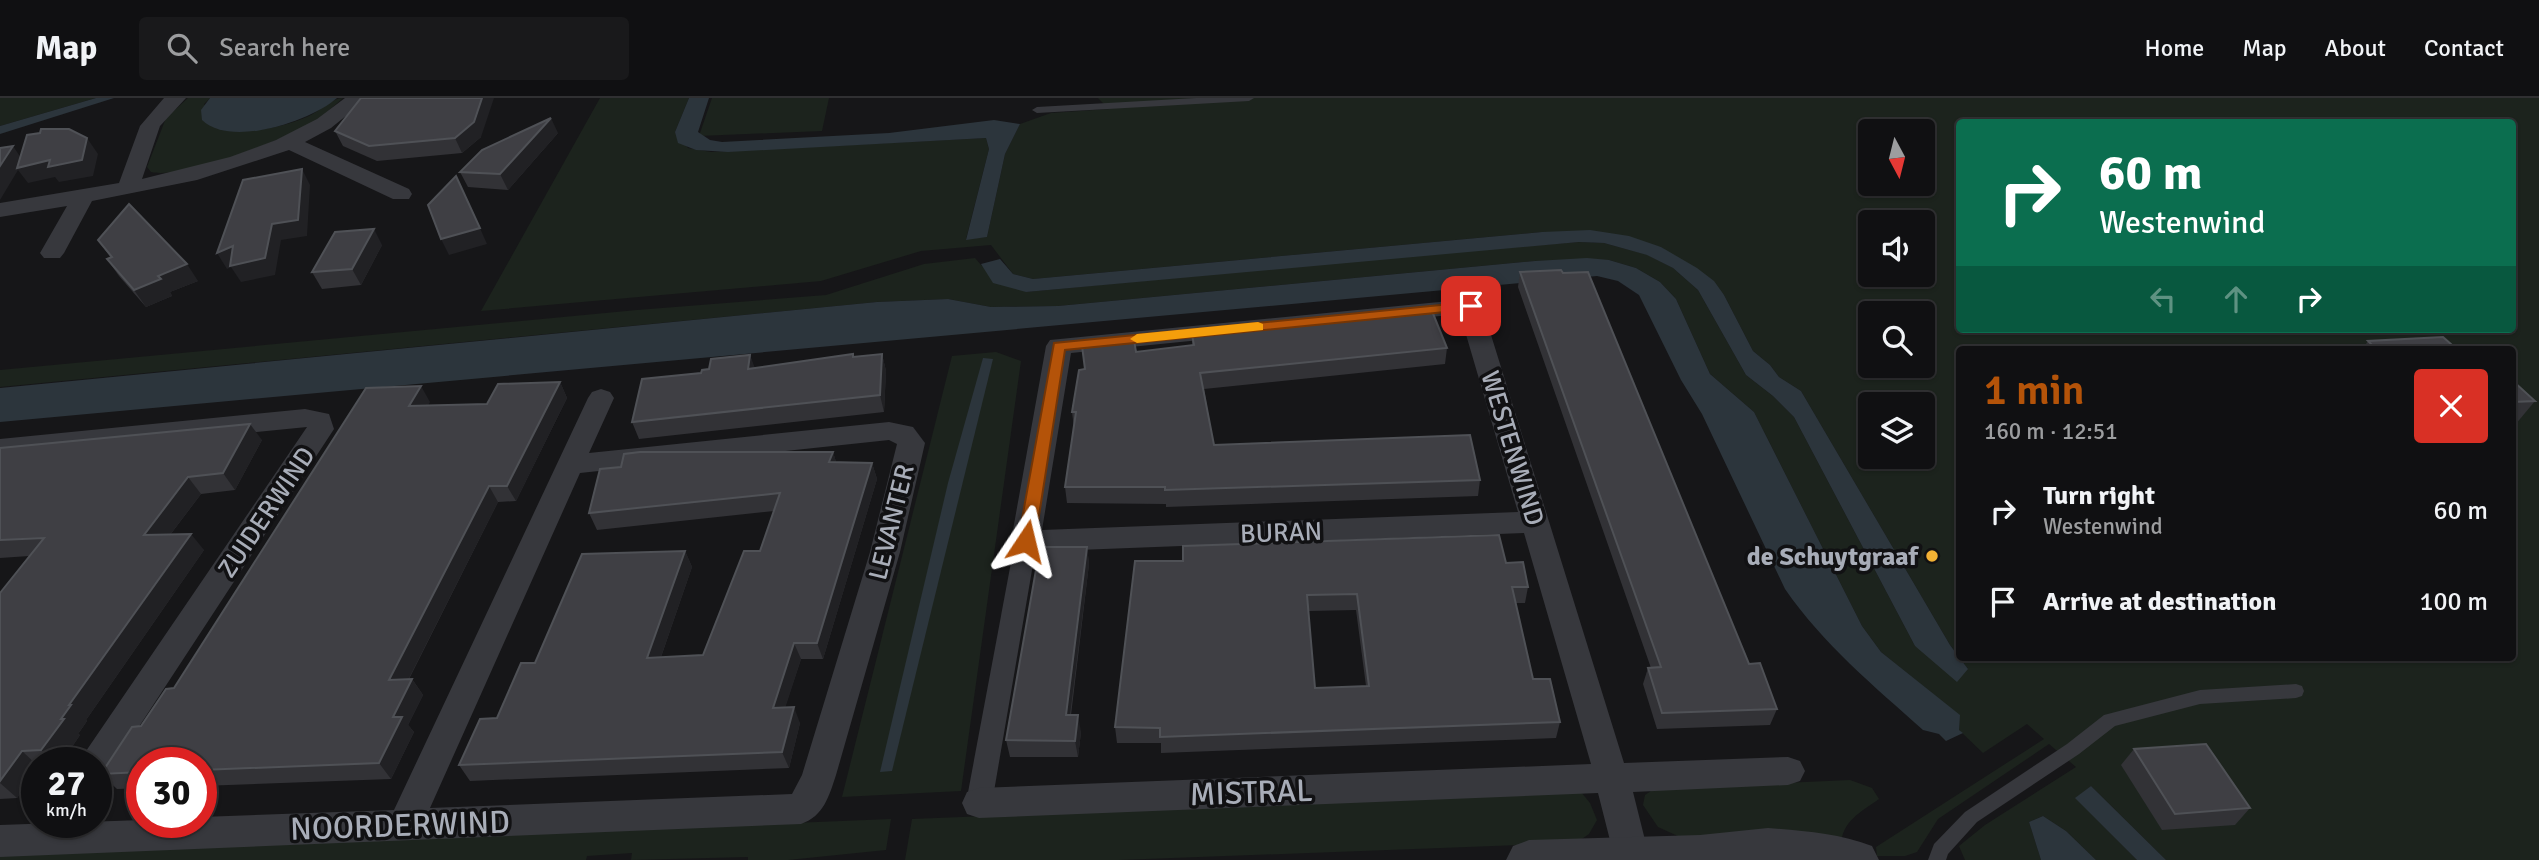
<!DOCTYPE html>
<html lang="en">
<head>
<meta charset="utf-8">
<style>
  body { margin:0; font-family:Signika,sans-serif; background:#19191b; color:#f1f3f6; height:100vh; display:flex; flex-direction:column; font-size:26px; white-space:nowrap }
  * { box-sizing:border-box; margin:0 }
  p { font-size:23px; color:#9c9d9f }
  .icon { flex:none; width:38px; height:38px; fill:none; stroke:currentColor; stroke-width:2; stroke-linecap:round; stroke-linejoin:round }
  .map { position:relative; flex:1; overflow:hidden }
  .panel { position:absolute; left:1956px; top:248px; width:560px; height:315px; display:flex; flex-direction:column; background:#101012; border-radius:7px; box-shadow:0 2px 5px #0004,0 0 0 2px #303032 }
  .panel>* { flex:none }
  .top-card { position:absolute; left:1956px; top:21px; width:560px; height:214px; border-radius:7px; box-shadow:0 2px 5px #0004,0 0 0 2px #303032; background:#0b6e4f; color:#fff; overflow:hidden }
  .needle { width:46px; rotate:173deg }
  .tools { position:absolute; left:1858px; top:21px; display:grid; gap:14px }
  .tools a { display:grid; place-items:center; width:77px; height:77px; border-radius:7px; background:#101012; box-shadow:0 2px 5px #0004,0 0 0 2px #303032; font-size:35px }
  .speed { position:absolute; left:21px; top:649px; display:flex; gap:14px; font-size:35px; font-weight:700; text-align:center }
  .speed>* { display:grid; place-content:center; width:91px; height:91px; border-radius:50%; background:#101012; box-shadow:0 2px 5px #0004,0 0 0 2px #303032; line-height:1 }
  .speed small { font-size:18px; font-weight:400 }
  .speed .limit { border:10px solid #d22; background:#fff; color:#111 }
  .pin { position:absolute; display:grid; place-items:center; width:60px; height:60px; color:#fff; margin:-30px; border-radius:14px; box-shadow:0 4px 10px #0006 }
  .me { position:absolute; width:77px; margin:-38px; rotate:10deg; stroke-linejoin:round; filter:drop-shadow(0 0 5px #0008) }
  .turn { display:flex; align-items:center; gap:24px; height:147px; padding:0 28px; font-size:32px }
  .turn .icon { width:91px; height:91px; stroke-width:2.5 }
  .turn b { display:block; font-size:49px; line-height:60px }
  .lanes { display:flex; align-items:center; height:66px; padding:0 28px; background:#0003; justify-content:center; gap:35px; direction:ltr }
  .lanes .off { opacity:.35 }
  .round { display:grid; place-items:center; flex:none; width:74px; height:74px; border-radius:7px; background:#19191b }
  .overview { display:flex; align-items:center; justify-content:space-between; height:119px; padding:0 28px }
  h1 { font-size:42px; font-weight:600; line-height:52px; color:#b45309 }
  ul { padding:0; list-style:none }
  li { display:flex; align-items:center; gap:21px; height:91px; padding:0 28px }
  li div { flex:1 }
  li b { display:block; font-size:26px }
  li em { font-style:normal }
  header { display:flex; align-items:center; gap:42px; box-sizing:border-box; height:98px; padding:0 35px; background:#101012; border-bottom:2px solid #303032 }
  header strong { font-size:33px }
  nav { display:flex; gap:38px; margin-inline-start:auto; font-size:24px }
  .search { width:490px; height:63px; background:#19191b; display:flex; align-items:center; gap:18px; box-sizing:border-box; padding:0 24px; border-radius:7px; color:#9c9d9f; font-size:26px }
  .map>svg:first-child { display:block }
  .green { fill:#1c231d; fill-rule:evenodd }
  .water { fill:#2c353c }
  .lines { fill:none; stroke-linecap:round; stroke-linejoin:round }
  .service { fill:#37383d; fill-rule:evenodd }
  .pedestrian { fill:#37383d; fill-rule:evenodd }
  .minor { fill:#37383d; fill-rule:evenodd }
  .tertiary { fill:#37383d; fill-rule:evenodd }
  .wall { fill:#323236; fill-rule:evenodd }
  .shaded-wall { fill:#212124 }
  .building { fill:#3f3f44; stroke:#4f5156; stroke-width:2; fill-rule:evenodd }
  .route { fill:#b45309; stroke:#753606; stroke-width:2 }
  .slow { fill:#f59e0b }
  .poi-dot { fill:#f2b134; stroke:#111113; stroke-width:2.5 }
  .labels { text-anchor:middle; stroke-width:7; stroke-linejoin:round; paint-order:stroke }
  .street-label { font-size:26px; fill:#a8adb8; stroke:#111113 }
  .poi-label { font-size:26px; font-weight:bold; fill:#a8adb8; stroke:#111113; text-anchor:end }
  .near-street-label { font-size:32px; fill:#a8adb8; stroke:#111113 }
</style>
</head>
<body>
<header>
<strong>Map</strong>
<div class="search"><svg class="icon" aria-label="search" viewBox="0 0 24 24"><circle cx="10" cy="10" r="6"/><path d="M15 15l6 6"/></svg>Search here</div>
<nav><a>Home</a><a>Map</a><a>About</a><a>Contact</a></nav>
</header>
<div class="map">
<svg width="2539" height="762" viewBox="0 0 2539 762">
  <rect width="100%" height="100%" fill="#161618"/>
  <!-- green -->
  <g class="green">
    <path d="M0,0h96l-96,28z"/>
    <path d="M188,0h22l-6,6 18,26c30,3 60,-2 87,-14 11,-5 23,-18 34,-18 -12,11 -24,21 -39,29 -29,16 -121,52 -153,45l-4,-5 19,-49z"/>
    <path d="M600,0h89l-14,34 13,16 23,4 275,-14 3,11 -23,90 21,-2 18,-83 15,-30 31,-11 58,-4 -11,-11h1441v762h-373l-75,-74 -15,12 61,62h-41l-30,-29 -23,-15 -14,6 12,38h-76l-6,-14 26,-21 91,-58 -27,-23 -111,75 -21,33 -12,4h-28l-1,-9 168,-108 -17,-15 -44,29 -24,-23v-15l-78,-63 -19,-26 -108,-214 -44,-38 -34,-75 -16,-17 -24,-14 -27,-8 -74,1 -477,45 -67,1 -43,-8 -71,3 -877,85v-17l637,-60 189,-15 98,-31 51,-6 6,7 45,27 425,-40 128,-10 25,1 44,12 25,13 25,22 48,85 27,21 21,21 121,229 53,23 -18,-24 -149,-254 -22,-14 -9,-12 -17,-14 -29,-56 -63,-48 -119,-15 -509,47 -20,-5 -22,-29 -70,6 -100,30 -340,30zM1960,24h553v207h-553zM1871,33h52v53h-52zM1871,124h52v53h-52zM1871,215h52v53h-52zM1960,252h553v308h-553zM1871,306h52v53h-52z"/>
    <path d="M712,0h117l-7,33 -123,5z"/>
    <path d="M996,254l25,9 -60,430 -119,6 110,-441z"/>
    <path d="M1850,682l22,8 7,11c-18,13 -37,22 -38,46l-161,-8 -22,-10 -15,-22 2,-10 9,-6z"/>
    <path d="M1581,694l9,11 7,17 -8,14 -13,9 -457,17h-214l7,-41z"/>
    <path d="M891,721l-5,31 -98,10h-40v-3l-117,3 1,-7 -45,3 -1,4h-586v-5z"/>
  </g>
  <!-- water -->
  <g class="water">
    <path d="M96,0h18l-114,36v-8z"/>
    <path d="M210,0h127c-26,23 -106,50 -135,22l-1,-10z"/>
    <path d="M689,0h20l-11,34 12,8 12,2 167,-9 105,-13 26,4 -15,30 -18,83 -21,3 23,-91 -3,-11 -258,14 -32,-2 -18,-7 -3,-11z"/>
    <path d="M1590,132l39,6 32,11 36,21 17,13 10,14 29,56 17,14 9,12 22,14 149,254 18,24 -11,13 -42,-36 -121,-229 -21,-21 -27,-21 -48,-85 -25,-22 -26,-13 -43,-12 -25,-1 -553,50 -33,-9 -12,-19 19,-5 13,15 20,5 509,-47z"/>
    <path d="M1587,160l22,2 27,8 24,14 16,17 34,75 44,38 108,214 19,26 79,63 -1,15 4,3 -17,8 -7,-7 -16,-4c-49,-44 -100,-86 -138,-141l-83,-175 -21,-34 -42,-85 -21,-14 -21,-5 -1597,146v-34l877,-86 71,-3 43,8 67,-1 477,-45z"/>
    <path d="M983,260l10,1 -101,412 -12,1 68,-289z"/>
    <path d="M2091,688l75,74h-29l-62,-62z"/>
    <path d="M2043,718l23,15 30,29h-55l-12,-38z"/>
  </g>
  <g class="lines">
    <!-- service -->
    <g class="service">
      <path d="M1196,0h58l-5,3 -212,12 -5,-3 5,-3z"/>
      <path d="M2296,586l6,2 2,5 -2,5 -6,2 -96,6 -85,22 -36,28 -102,68 -29,32 -2,6h-18l6,-16 31,-32 102,-68 37,-29 96,-25z"/>
    </g>
    <!-- pedestrian -->
    <path class="pedestrian" d="M1026,435l8,2 3,6 -45,262 -4,8 -9,3 -9,-3 -4,-8 49,-262 3,-6z"/>
    <!-- minor -->
    <g class="minor">
      <path d="M164,0h22l-26,28 -18,53 88,-22 46,-17 41,-21 28,-21h23l-37,30 -26,14 104,47 3,5 -3,5h-16l-104,-49 -92,30 -105,21 -28,52 -4,5h-16l-4,-5 27,-47 -67,11v-14l119,-20 21,-57z"/>
      <path d="M1470,201l9,2 3,5 142,457 164,-6 12,4 5,10 -5,10 -12,4 -155,7 16,64 -2,4h-32l-17,-67 -619,25 -12,-4 -5,-11 5,-11 12,-4 612,-24 -67,-231 -498,19 -10,-3 -5,-8 35,-195 4,-6zM1460,216l58,198 -476,18 29,-177z"/>
      <path d="M601,291l9,3 4,6 -25,55 300,-31 24,5 12,16 -25,109 -64,223c-7,21 -12,41 -35,49l-801,33v-32l142,-5v2h59v-5l193,-7 194,-412 4,-6zM889,342l8,4 -27,108 -68,223 -10,19 -362,14 150,-335z"/>
      <path d="M305,311l24,5 5,15 -226,345 -12,4v-15h-17l5,-9 223,-327 -307,30v-18z"/>
    </g>
    <!-- tertiary -->
    <path class="tertiary" d="M1768,730c36,3 70,5 104,18l7,14h-373l7,-14 16,-6 171,-5z"/>
  </g>
  <!-- wall -->
  <g class="wall">
    <path d="M335,33l146,6 -19,16 -85,8 -34,-15z"/>
    <path d="M558,35l-50,57 -40,-3 -8,-15z"/>
    <path d="M98,142l100,41 -28,11 2,4 -26,11 -27,-31 -12,-17 4,-1z"/>
    <path d="M382,147l-21,40 -39,4 -10,-17z"/>
    <path d="M1520,174l229,392 28,45 -7,16 -113,4 -14,-45 5,-16h3l-133,-381z"/>
    <path d="M1192,237l255,13 -2,16 -241,25 10,56 266,35 -2,16 -312,11v-3l-99,-1 -2,-16 9,-59 -2,-16 13,-43 51,-17 56,-6z"/>
    <path d="M2368,243l84,4 -90,5z"/>
    <path d="M882,256l4,17 -2,41 -245,27 -7,-17 69,-49 49,-18 4,13z"/>
    <path d="M2513,283l22,20 -20,24h-2z"/>
    <path d="M560,284l7,16 -51,103 -18,1 -89,177h3l11,16 -15,30 6,7 -23,47 -190,7v-23h-59v25l-25,1 -16,-15 40,-48 289,-324 -2,3 59,-1z"/>
    <path d="M262,342l-27,50 -34,4 -31,41 34,15 -118,170 1,1 -9,13 2,1 -19,28h-24v8l-20,27 -17,1v-206l29,-37 -29,2v-110z"/>
    <path d="M833,354l3,10 36,1 5,16 -54,180h-22l-16,48 15,16 -11,45 -319,13 -11,-16 38,-47 38,-55 150,-112 7,16 -31,90 42,-2 57,-104 14,-40 -177,19 -8,-17z"/>
    <path d="M1087,449l2,17 -18,151 10,17 -3,25h-68l-4,-17z"/>
    <path d="M1183,463l323,2 22,24 -3,16h-10l18,76 27,43 -4,16 -395,15v-10h-44l-2,-16zM1356,512l10,76 -51,2 -7,-77z"/>
    <path d="M2134,651l116,59 -15,17 -73,5 -41,-65z"/>
  </g>
  <!-- shaded-wall -->
  <g class="shaded-wall">
    <path d="M482,0h12l-13,39 -19,16 -7,-15z"/>
    <path d="M551,20l7,15 -50,57 -8,-16z"/>
    <path d="M87,40l11,16 -5,22 -34,6 -4,-5 -27,6 -10,-13 -18,30v-34l13,-20 10,15z"/>
    <path d="M302,71l8,16 -3,51 -26,4 -6,35 -34,7 -10,-15 -4,2 -10,-16 55,-29z"/>
    <path d="M464,94l23,52 -38,11 -8,-16z"/>
    <path d="M374,131l8,16 -21,40 -9,-16z"/>
    <path d="M187,166l11,17 -28,11 2,4 -26,11 -12,-17 24,-14z"/>
    <path d="M882,256l4,17 -2,41 -4,-17z"/>
    <path d="M750,257l6,16 -8,-2z"/>
    <path d="M560,284l7,16 -51,103 -9,-15z"/>
    <path d="M421,288l9,16 -12,20 -9,-16z"/>
    <path d="M250,326l12,16 -27,50 -12,-17z"/>
    <path d="M833,354l5,16 -9,-6z"/>
    <path d="M872,365l5,16 -54,180 -6,-16z"/>
    <path d="M188,379l13,17 -44,58 -13,-17z"/>
    <path d="M489,388l9,16 -98,194 -11,-16z"/>
    <path d="M191,436l13,16 -118,170 1,1 -9,13 2,1 -19,28h-6l-14,-13 28,-45z"/>
    <path d="M1087,449l2,17 -21,167 -2,-16z"/>
    <path d="M685,453l7,16 -37,107 -8,-16z"/>
    <path d="M794,545l7,16 -21,65 -7,-16z"/>
    <path d="M412,581l11,16 -15,30 6,7 -23,47 -12,-16 14,-46z"/>
    <path d="M794,609l6,16 -11,45 -7,-16z"/>
    <path d="M1078,617l3,17 -3,25 -3,-16z"/>
    <path d="M22,653l15,14v6l-20,27 -17,-15v-2z"/>
  </g>
  <!-- building -->
  <g class="building">
    <path d="M361,0h121l-8,24 -19,16 -86,8 -34,-15z"/>
    <path d="M551,20l-51,56 -40,-2 22,-22z"/>
    <path d="M41,31h28l18,9 -5,22 -34,7 2,-7 -33,8 10,-33 13,-2z"/>
    <path d="M13,48l-13,20v-18z"/>
    <path d="M302,71l-4,51 -26,4 -7,34 -35,8 3,-20 -16,7 26,-73z"/>
    <path d="M456,78l24,52 -39,11 -13,-34z"/>
    <path d="M129,106l58,60 -29,12 3,3 -27,11 -27,-31 5,-2 -14,-17z"/>
    <path d="M374,131l-22,40 -40,3 23,-40z"/>
    <path d="M1561,172l2,3 25,-1 161,392 11,-1 17,46 -115,4 -14,-45 13,-1 -141,-395z"/>
    <path d="M1432,213l15,37 -247,25 14,72 256,-10 10,45 -315,10v-3h-100l11,-75h-4l7,-42 6,-1 -3,-23 52,-6 2,12 58,-7 -2,-10z"/>
    <path d="M2443,239l9,8h19l7,5h-115l13,-1 -8,-8z"/>
    <path d="M853,256v3l29,-3 -2,41 -248,27 10,-43 59,-6 1,-3 7,-1 2,-10 39,-4 -2,14z"/>
    <path d="M2513,283l22,20 -22,1z"/>
    <path d="M560,284l-53,104h-18l-100,194 23,-1 -19,38h9l-23,46 -178,7v-7h-59v9l-41,2 31,-47 9,-1 25,-37 8,-1 192,-300 55,-2 -12,20 78,-2 11,-20z"/>
    <path d="M250,326l-27,49 -35,4 -44,58 47,-1 -122,171h2l-10,14h3l-23,31 -19,1 -22,30v-188l44,-55 -44,2v-92z"/>
    <path d="M640,354h193l-4,10 43,1 -55,180h-23l-21,65 21,-1 -12,45 -323,13 21,-46 17,-1 24,-55h14l47,-109 103,-3 -38,107 56,-3 41,-104h16l20,-58 -191,20 11,-44 21,-2 3,-13z"/>
    <path d="M1499,437l7,28 17,-1 5,25h-16l21,92h17l10,43 -400,15v-9l-45,-1 20,-166h48v-15zM1357,496l12,92 -54,2 -8,-93z"/>
    <path d="M1040,449h47l-21,168h12l-3,26 -69,-1z"/>
    <path d="M2206,646l44,64 -75,6 -41,-65z"/>
  </g>
  <!-- route -->
  <path class="route" d="M1471,204l6,4 -2,3 -410,41 -30,191 -9,6 -8,-6 36,-198z"/>
  <!-- slow -->
  <path class="slow" d="M1258,224l5,2v6l-126,13 -7,-4 7,-5z"/>
  <!-- markers -->
  <circle class="poi-dot" cx="1932" cy="458" r="7"/>
  <g class="labels">
    <!-- street labels -->
    <g class="street-label">
      <text transform="translate(1513 350) rotate(73)" y="9">WESTENWIND</text>
      <text transform="translate(266 414) rotate(-56)" y="9">ZUIDERWIND</text>
      <text transform="translate(891 424) rotate(-76)" y="9">LEVANTER</text>
      <text transform="translate(1281 434) rotate(-2)" y="9">BURAN</text>
    </g>
    <!-- poi labels -->
    <g class="poi-label">
      <text x="1918" y="467">de Schuytgraaf</text>
    </g>
    <!-- near-street labels -->
    <g class="near-street-label">
      <text transform="translate(1251 694) rotate(-2)" y="11">MISTRAL</text>
      <text transform="translate(400 727) rotate(-2)" y="11">NOORDERWIND</text>
    </g>
  </g>
</svg>
<div class="tools">
<a><svg class="needle" viewBox="-14 -14 28 28"><path d="M0-13l5 13h-10z" fill="#e53935"/><path d="M0 13l5-13h-10z" fill="#9c9d9f"/></svg></a>
<a><svg class="icon" aria-label="sound" viewBox="0 0 24 24"><path d="M4 9h4l5-4v14l-5-4H4zM17 9q2 3 0 6"/></svg></a>
<a><svg class="icon" aria-label="search" viewBox="0 0 24 24"><circle cx="10" cy="10" r="6"/><path d="M15 15l6 6"/></svg></a>
<a><svg class="icon" aria-label="layers" viewBox="0 0 24 24"><path d="M12 4l9 5-9 5-9-5zM3 14l9 5 9-5"/></svg></a>
</div>
<div class="speed"><div>27<small>km/h</small></div><div class="limit">30</div></div>
<div class="pin" style="left:1471px;top:208px;background:#d93025"><svg class="icon" aria-label="arrive" viewBox="0 0 24 24"><path d="M6 21V4h12l-3 4 3 4H6"/></svg></div>
<svg class="me" style="left:1026px;top:443px" viewBox="-20 -20 40 40"><path d="M0-17L14 15 0 8-14 15z" fill="#b45309" stroke="#fff" stroke-width="4"/></svg>
<div class="top-card">
<div class="turn"><svg class="icon" aria-label="right" viewBox="0 0 24 24"><path d="M7 20v-9h11M14 6l5 5-5 5"/></svg><div><b>60 m</b>Westenwind</div></div>
<div class="lanes"><svg class="icon off" aria-label="left" viewBox="0 0 24 24"><path d="M17 20v-9H6M10 6l-5 5 5 5"/></svg><svg class="icon off" aria-label="ahead" viewBox="0 0 24 24"><path d="M12 20V5M6 11l6-6 6 6"/></svg><svg class="icon" aria-label="right" viewBox="0 0 24 24"><path d="M7 20v-9h11M14 6l5 5-5 5"/></svg></div>
</div>
<section class="panel">
<div class="overview"><div><h1>1 min</h1><p>160 m · 12:51</p></div><a class="round" style="background:#d93025;color:#fff"><svg class="icon" aria-label="close" viewBox="0 0 24 24"><path d="M6 6l12 12M18 6L6 18"/></svg></a></div>
<ul>
<li><svg class="icon" aria-label="right" viewBox="0 0 24 24"><path d="M7 20v-9h11M14 6l5 5-5 5"/></svg><div><b>Turn right</b><p>Westenwind</p></div><em>60 m</em></li>
<li><svg class="icon" aria-label="arrive" viewBox="0 0 24 24"><path d="M6 21V4h12l-3 4 3 4H6"/></svg><div><b>Arrive at destination</b></div><em>100 m</em></li>
</ul>
</section>
</div>
</body>
</html>
